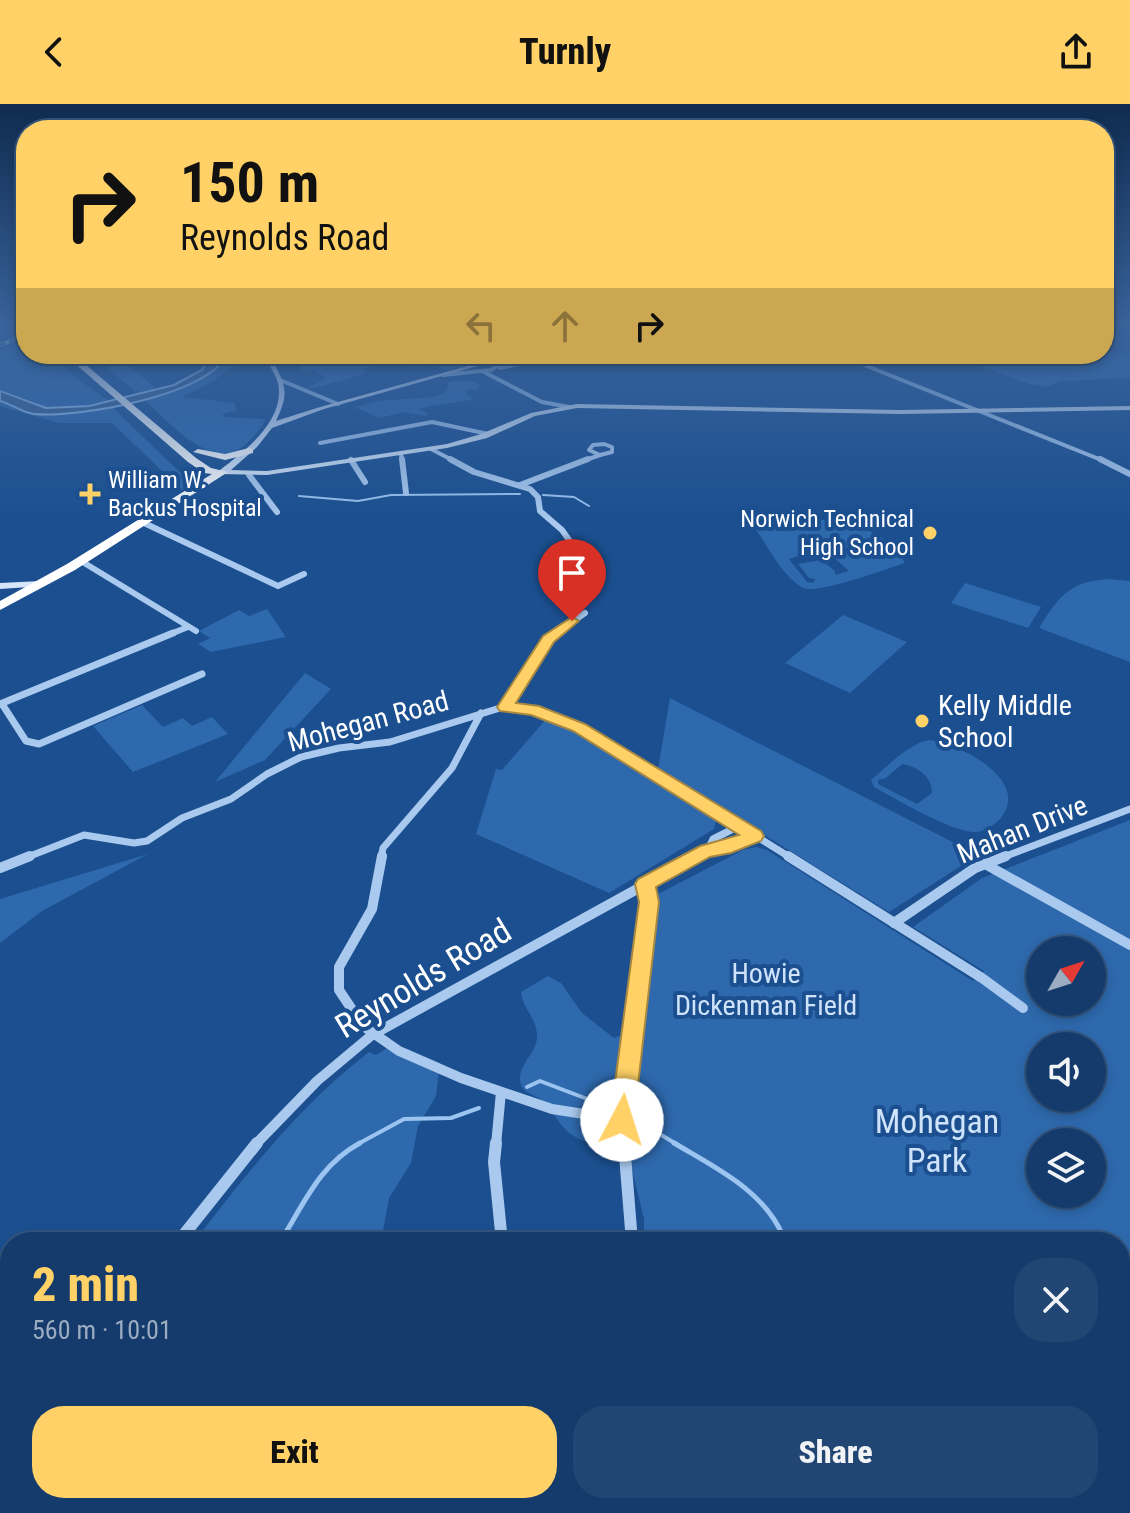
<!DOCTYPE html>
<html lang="en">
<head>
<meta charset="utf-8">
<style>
  body { margin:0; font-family:"Roboto Condensed",sans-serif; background:#214673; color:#f1f3f6; height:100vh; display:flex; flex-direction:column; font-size:30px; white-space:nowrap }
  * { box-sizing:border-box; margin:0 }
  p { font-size:26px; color:#9dadc1 }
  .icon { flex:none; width:44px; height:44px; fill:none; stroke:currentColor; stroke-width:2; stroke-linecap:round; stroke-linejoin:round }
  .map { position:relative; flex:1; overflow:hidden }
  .panel { position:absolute; left:0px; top:1128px; width:1130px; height:282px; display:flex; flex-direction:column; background:#143b6b; border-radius:32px 32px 0 0; box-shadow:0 4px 12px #0003,0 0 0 2px #33557e }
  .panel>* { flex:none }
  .guide { position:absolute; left:16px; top:16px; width:1098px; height:244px; border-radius:32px; box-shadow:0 4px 12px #0003,0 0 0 2px #33557e; background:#ffd166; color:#111; overflow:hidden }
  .needle { width:52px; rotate:51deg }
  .controls { position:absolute; left:1026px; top:832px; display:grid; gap:16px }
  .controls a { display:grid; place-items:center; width:80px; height:80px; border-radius:50%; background:#143b6b; box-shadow:0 4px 12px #0003,0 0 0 2px #33557e; font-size:40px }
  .pin { position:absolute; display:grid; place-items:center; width:68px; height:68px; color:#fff; margin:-82px -34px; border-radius:50% 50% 50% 0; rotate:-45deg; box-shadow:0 0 8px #0007 }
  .pin .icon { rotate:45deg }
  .me { position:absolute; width:88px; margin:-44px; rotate:5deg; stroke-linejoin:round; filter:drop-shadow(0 0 6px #0008) }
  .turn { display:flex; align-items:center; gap:28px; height:168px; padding:0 32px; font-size:36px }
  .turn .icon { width:104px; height:104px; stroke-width:2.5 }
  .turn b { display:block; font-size:56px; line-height:68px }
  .lanes { display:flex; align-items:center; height:76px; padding:0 32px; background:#0003; justify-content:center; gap:40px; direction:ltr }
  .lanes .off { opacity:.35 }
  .round { display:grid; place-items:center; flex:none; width:84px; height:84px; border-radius:32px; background:#214673 }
  .overview { display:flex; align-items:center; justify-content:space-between; height:136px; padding:0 32px }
  h1 { font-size:48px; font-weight:800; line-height:60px; color:#ffd166 }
  .action { display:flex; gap:16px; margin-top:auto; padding:16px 32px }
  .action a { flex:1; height:92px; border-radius:32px; background:#ffd166; color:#111; font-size:32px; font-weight:800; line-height:92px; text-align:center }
  .action a+a { background:#214673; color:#f1f3f6 }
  header { display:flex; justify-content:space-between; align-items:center; height:104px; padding:0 32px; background:#ffd166; color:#111; font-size:36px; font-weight:800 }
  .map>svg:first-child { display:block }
  .green { fill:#2e69ad; fill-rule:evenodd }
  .water { fill:#3c6290; stroke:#9cc4f0; stroke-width:2 }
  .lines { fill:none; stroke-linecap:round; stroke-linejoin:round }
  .stream-far2 { stroke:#9cc4f0; stroke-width:2 }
  .stream-far1 { stroke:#9cc4f0; stroke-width:4 }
  .stream { stroke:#9cc4f0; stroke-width:5 }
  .street-far4 { stroke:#a9c9ee; stroke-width:4 }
  .street-far3 { stroke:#a9c9ee; stroke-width:6 }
  .street-far2 { stroke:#a9c9ee; stroke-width:7 }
  .street-far1 { stroke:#a9c9ee; stroke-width:10 }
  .street { stroke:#a9c9ee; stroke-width:12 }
  .secondary { fill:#d6e6fa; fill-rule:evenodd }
  .highway { fill:#fff; fill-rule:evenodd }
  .rail-casing { stroke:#fff; stroke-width:4 }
  .rail { stroke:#1b4f8f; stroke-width:2; stroke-dasharray:5; stroke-linecap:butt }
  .shaded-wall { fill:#305480 }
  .route { fill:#ffd166; stroke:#a68842; stroke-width:2 }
  .poi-dot { fill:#ffd166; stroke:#1b4f8f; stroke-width:3 }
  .labels { text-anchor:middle; stroke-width:8; stroke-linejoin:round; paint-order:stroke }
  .far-poi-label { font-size:24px; fill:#fff; stroke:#1b4f8f; text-anchor:start }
  .poi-label { font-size:28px; fill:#fff; stroke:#1b4f8f; text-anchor:start }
  .street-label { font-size:28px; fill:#fff; stroke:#1b4f8f }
  .park-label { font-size:28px; fill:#cfe3fa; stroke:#1b4f8f }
  .near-street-label { font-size:34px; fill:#fff; stroke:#1b4f8f }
  .near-park-label { font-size:34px; fill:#cfe3fa; stroke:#1b4f8f }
</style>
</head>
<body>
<header><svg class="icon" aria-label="back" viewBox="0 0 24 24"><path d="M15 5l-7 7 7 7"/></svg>Turnly<svg class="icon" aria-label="share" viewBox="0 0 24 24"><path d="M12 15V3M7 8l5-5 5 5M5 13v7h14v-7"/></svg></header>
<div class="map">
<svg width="1130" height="1409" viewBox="0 0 1130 1409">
  <rect width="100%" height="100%" fill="#1b4f8f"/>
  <!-- green -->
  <g class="green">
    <path d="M26,235v15h25l26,25 31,21c-23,7 -47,9 -71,6l-2,-4 -35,-11v-43z"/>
    <path d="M1104,247l26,3v24l-69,3 -14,6 -17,-3 -52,-18h-37l-34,-12h197z"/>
    <path d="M91,250h23l43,35 -20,4z"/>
    <path d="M227,250h9v10l-29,21 -25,12 53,6 1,8 -13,3v3l42,2c-3,9 -8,13 -14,20 -34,41 -81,-16 -108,-41 29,-8 68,-15 84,-44z"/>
    <path d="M299,250h210l-59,17 -20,-6 -20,2 -18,-6 -29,8 2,5 -51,14 -5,-1 17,-9 -10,-7 -15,-1z"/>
    <path d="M471,277l10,4 -5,6 -7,-2 -4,4 9,6c-19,5 -36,4 -55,10l10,5 -4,2 -21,-4 -25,6 -24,-11 24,-6 52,-4 12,-3 6,-7 -1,-5z"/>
    <path d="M0,297l34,13 48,-2 32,-7 2,6 71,68 -5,11 -70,-67h-53l-59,-17z"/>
    <path d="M795,415c37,-1 92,6 110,44 -16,5 -89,32 -102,25 -20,-11 -34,-40 -47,-58zM808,449l25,4 16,14 -14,4v-4l-14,-11 -23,4 11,14 6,1 -2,4 -6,-1 -18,-23z"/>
    <path d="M1107,475l23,2v81l-91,-34c20,-32 30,-46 68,-49z"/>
    <path d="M965,479l76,24 -13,21 -77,-25z"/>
    <path d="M267,505l19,28 -75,15 -13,-8 12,-6 -11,-7 40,-21 10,6z"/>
    <path d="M843,511l64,27 -57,51 -65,-30z"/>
    <path d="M305,569l26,16 -66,71 -50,22z"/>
    <path d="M670,594l308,157 -89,57 -231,-143z"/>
    <path d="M142,601l21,22 20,-9 9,8 20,-9 16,17 -95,38 -40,-46z"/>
    <path d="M547,614l36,16 128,81 5,6 -2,8 -105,64 -133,-59 20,-65 6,1z"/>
    <path d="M929,636c31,3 108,43 68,82 -6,5 -14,10 -22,10 -24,0 -79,-33 -101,-45l-3,-7c17,-14 37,-36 58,-40zM902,660c15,3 30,11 30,29l-15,11 -39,-20v-4l8,-2z"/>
    <path d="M1130,716v693h-541l2,-9h529v-262h-476v-23l-15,-62c-17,-14 -40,-10 -57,-22 -12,-8 -18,-23 -28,-33 -9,-9 -25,-7 -24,-25 1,-14 16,-25 17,-39 1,-19 -15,-30 -16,-46l27,-16 13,7 21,30 32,25 30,-11 14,-133 85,-44 13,-3 11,3 206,131 11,-10 -71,-44 69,-49zM1040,846h52v52h-52zM1040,942h52v52h-52zM1040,1038h52v52h-52z"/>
    <path d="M148,750l-106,57 -42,32v-44z"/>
    <path d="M390,942l18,3 32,14 -4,33 -18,30 -7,37 -22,35 -8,44h-187c54,-70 105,-136 175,-190l7,3z"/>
    <path d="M10,1379v21h402l-4,9h-408v-17z"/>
  </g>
  <!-- water -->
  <path class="water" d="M212,250h15c-18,42 -151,64 -193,60 -11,-1 -23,-10 -34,-13v-10l46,17 43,-2 85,-21 28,-15z"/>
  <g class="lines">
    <!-- stream-far2 -->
    <g class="stream-far2">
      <path d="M625,258l39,-3"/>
      <path d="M543,391l31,2 15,9"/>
      <path d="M299,392l59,5 33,-6 129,-1"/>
    </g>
    <!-- stream-far1 -->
    <g class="stream-far1">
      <path d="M527,983l13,-6 71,27"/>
      <path d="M633,1014l45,27"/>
      <path d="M356,1041l48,-26 47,-1 28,-10"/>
    </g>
    <!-- stream -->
    <g class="stream">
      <path d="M674,1039c42,25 89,47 109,93l-3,6"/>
      <path d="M280,1138c24,-38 39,-77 80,-99"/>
      <path d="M0,1398l10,-11"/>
    </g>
    <!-- street-far4 -->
    <g class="street-far4">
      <path d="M837,250l267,107"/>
      <path d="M500,264l66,-14"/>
      <path d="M484,268l58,30 27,5"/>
      <path d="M443,271l48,-5 20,-14"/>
      <path d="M280,276l58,24"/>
      <path d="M320,339l112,-21 56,12"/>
      <path d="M604,340l8,3v5l-12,3 -11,-5 4,-5z"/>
      <path d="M431,345l23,12"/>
      <path d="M401,350l1,7"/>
      <path d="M583,357l17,-6"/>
    </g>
    <!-- street-far3 -->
    <g class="street-far3">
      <path d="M402,355l4,34"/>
      <path d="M450,355l24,13 56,17 8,8 2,14 22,19 19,27"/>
      <path d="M1100,355l30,15"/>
      <path d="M351,356l14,22"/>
      <path d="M249,371l28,37"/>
      <path d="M520,381l68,-26"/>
      <path d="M144,419l134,63 26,-12"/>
      <path d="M81,457l115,70"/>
      <path d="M168,531l20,-8"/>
      <path d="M554,531l31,-22"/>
    </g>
    <!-- street-far2 -->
    <g class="street-far2">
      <path d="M0,600l173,-71"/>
      <path d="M2,600l24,37 13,3 163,-70"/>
      <path d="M506,603l42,-68 9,-6"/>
      <path d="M707,747l6,-12 26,-13"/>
      <path d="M25,754l59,-23 50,8 13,-2 35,-23 49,-19 36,-25 34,-17 38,-9 51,-6 110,-34h25l22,6 63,31 181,113"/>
      <path d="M381,754l2,-10 69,-80 29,-55"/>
      <path d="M694,754l61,-22"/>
      <path d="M1001,754l129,-49"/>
    </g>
    <!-- street-far1 -->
    <g class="street-far1">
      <path d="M382,752l-10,53 -33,58v23l24,36 36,25 62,27 91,31 70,11"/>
      <path d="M788,752l194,122 41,30"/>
      <path d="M985,760l145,81"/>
      <path d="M0,764l30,-12"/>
      <path d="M894,819l81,-55 31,-12"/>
      <path d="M255,1041l62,-64 55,-46 325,-179"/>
      <path d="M496,1041l5,-53"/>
      <path d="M624,1041l-2,-29 27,-214 -4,-18"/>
    </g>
    <!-- street -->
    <g class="street">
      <path d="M496,1039l-2,19 8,80"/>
      <path d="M624,1039l8,99"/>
      <path d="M178,1138l79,-99"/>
      <path d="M0,1255l10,4"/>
      <path d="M0,1365l10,-12"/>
    </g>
    <!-- secondary -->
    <g class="secondary">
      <path d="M264,250h6c13,30 22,34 6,67l44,-14 191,-53h10l-197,55 -52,19 -15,19 -26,23 36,1 180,-27 34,-10 50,-21 46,-9 323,6 230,-4v4l-230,4 -323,-6 -42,8 -48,22 -40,10 -180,27 -47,-1v-4c25,-19 66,-50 58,-87 -3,-10 -10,-19 -14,-29z"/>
      <path d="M41,477l3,1v4l-44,3v-6z"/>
    </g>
    <!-- highway -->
    <g class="highway">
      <path d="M64,250h9l123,104 15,10 17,4 -153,98 -75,40v-9l67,-37 145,-90 -8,-1 -16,-11z"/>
      <path d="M249,344l4,1v4l-28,7 -32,-8 5,-3 27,5z"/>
    </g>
    <!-- rail casing -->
    <g class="rail-casing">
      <path id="rail" d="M0,241l26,-10"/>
    </g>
    <!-- rail -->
    <use href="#rail" class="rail"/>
  </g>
  <!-- shaded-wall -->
  <path class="shaded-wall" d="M238,250h22v5l-20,3z"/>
  <!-- sky -->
  <linearGradient id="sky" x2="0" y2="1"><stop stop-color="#0f2b4f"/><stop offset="0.53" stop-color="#39639b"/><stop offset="1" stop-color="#39639b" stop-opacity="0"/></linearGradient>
  <rect width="1130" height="418" fill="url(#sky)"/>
  <!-- route -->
  <path class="route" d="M572,513l7,4 -25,21 -38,61 23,3 46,18 176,107 3,5 -3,5 -30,12 -21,4 -54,30 3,15 -25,218 -3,8 -9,4 -9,-4 -3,-8 29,-218 -4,-18 3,-5 62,-33 39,-11 -166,-104 -42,-16 -31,-4 -3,-4 46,-71z"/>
  <!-- markers -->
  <g class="poi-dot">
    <path d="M86 378h8v8h8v8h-8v8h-8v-8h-8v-8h8z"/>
    <circle cx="930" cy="429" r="8"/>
    <circle cx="922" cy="617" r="8"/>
  </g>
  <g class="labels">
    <!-- far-poi labels -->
    <g class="far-poi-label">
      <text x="108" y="384">William W.<tspan x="108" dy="28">Backus Hospital</tspan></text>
      <text x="914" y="423" text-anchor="end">Norwich Technical<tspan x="914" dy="28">High School</tspan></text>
    </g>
    <!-- poi labels -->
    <g class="poi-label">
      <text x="938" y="611">Kelly Middle<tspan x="938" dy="32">School</tspan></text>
    </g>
    <!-- street labels -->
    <g class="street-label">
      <text transform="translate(368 617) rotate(-15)" y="10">Mohegan Road</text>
      <text transform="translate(1022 725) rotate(-22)" y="10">Mahan Drive</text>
    </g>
    <!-- park labels -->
    <g class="park-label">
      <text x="766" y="879">Howie<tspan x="766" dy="32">Dickenman Field</tspan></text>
    </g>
    <!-- near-street labels -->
    <g class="near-street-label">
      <text transform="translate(423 874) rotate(-31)" y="12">Reynolds Road</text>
    </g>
    <!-- near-park labels -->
    <g class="near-park-label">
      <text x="937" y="1029">Mohegan<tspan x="937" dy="39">Park</tspan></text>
    </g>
  </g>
</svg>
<div class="controls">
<a><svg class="needle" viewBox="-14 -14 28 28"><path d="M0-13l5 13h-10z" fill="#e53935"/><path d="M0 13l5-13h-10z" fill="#9dadc1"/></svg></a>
<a><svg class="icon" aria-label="sound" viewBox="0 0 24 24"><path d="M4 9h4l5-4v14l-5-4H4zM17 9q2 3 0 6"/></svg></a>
<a><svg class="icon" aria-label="layers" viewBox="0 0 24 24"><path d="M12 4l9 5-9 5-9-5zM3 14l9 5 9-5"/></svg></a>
</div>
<div class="pin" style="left:572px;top:517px;background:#d93025"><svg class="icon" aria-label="arrive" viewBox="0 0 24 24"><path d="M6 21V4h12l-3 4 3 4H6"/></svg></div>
<svg class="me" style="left:622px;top:1016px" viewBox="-20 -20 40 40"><circle r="19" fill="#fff"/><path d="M0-13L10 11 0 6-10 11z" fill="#ffd166"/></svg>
<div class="guide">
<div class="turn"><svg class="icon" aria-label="right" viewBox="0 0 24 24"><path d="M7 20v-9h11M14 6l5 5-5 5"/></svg><div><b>150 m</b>Reynolds Road</div></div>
<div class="lanes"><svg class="icon off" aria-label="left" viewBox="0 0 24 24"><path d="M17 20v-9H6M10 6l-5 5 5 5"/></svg><svg class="icon off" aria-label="ahead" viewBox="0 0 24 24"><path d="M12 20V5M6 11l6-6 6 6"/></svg><svg class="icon" aria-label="right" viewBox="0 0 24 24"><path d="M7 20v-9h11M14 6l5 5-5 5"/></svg></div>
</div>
<section class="panel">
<div class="overview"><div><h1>2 min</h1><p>560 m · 10:01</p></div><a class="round"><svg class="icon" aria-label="close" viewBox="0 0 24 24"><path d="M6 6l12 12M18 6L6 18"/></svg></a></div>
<div class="action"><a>Exit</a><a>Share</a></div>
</section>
</div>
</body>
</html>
